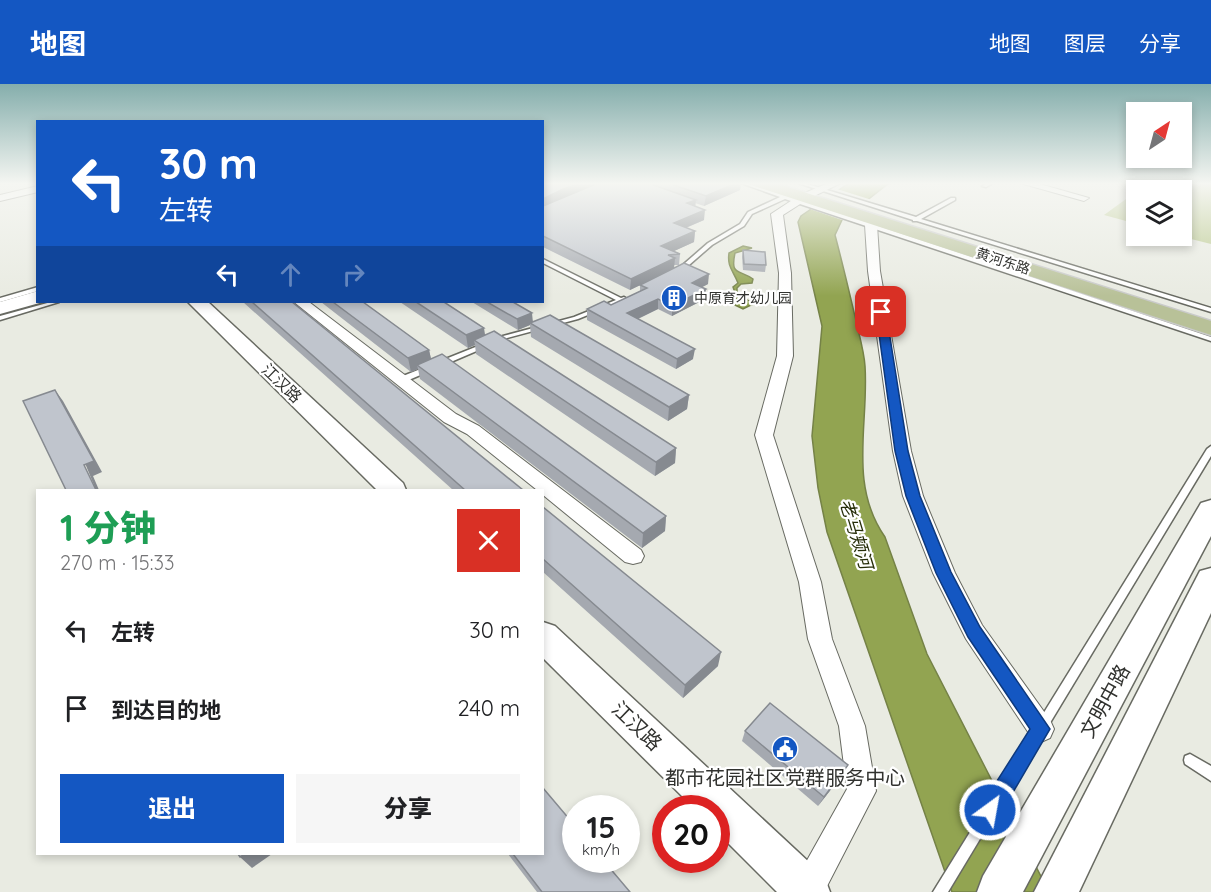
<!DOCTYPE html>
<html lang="zh">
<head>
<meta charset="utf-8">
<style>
  body { margin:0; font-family:Quicksand,"Noto Sans SC",sans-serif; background:#f6f6f6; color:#202124; height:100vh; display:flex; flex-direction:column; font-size:22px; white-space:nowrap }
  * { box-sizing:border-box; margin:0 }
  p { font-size:20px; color:#757577 }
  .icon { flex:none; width:33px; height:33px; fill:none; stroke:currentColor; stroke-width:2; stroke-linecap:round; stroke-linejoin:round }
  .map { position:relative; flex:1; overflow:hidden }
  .drawer { position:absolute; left:36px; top:405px; width:508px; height:366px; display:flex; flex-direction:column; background:#fff; border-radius:0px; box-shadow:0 3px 9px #0003 }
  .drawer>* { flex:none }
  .guide { position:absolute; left:36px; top:36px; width:508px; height:183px; border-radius:0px; box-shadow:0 3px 9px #0003; background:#1457c2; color:#fff; overflow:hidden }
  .needle { width:39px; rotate:36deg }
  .tools { position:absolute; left:1126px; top:18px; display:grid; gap:12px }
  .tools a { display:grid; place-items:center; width:66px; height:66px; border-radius:0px; background:#fff; box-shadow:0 3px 9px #0003; font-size:30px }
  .speed { position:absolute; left:562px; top:711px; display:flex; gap:12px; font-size:30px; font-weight:700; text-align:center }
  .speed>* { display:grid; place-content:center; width:78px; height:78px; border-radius:50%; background:#fff; box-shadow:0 3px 9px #0003; line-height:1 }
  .speed small { font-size:15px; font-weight:400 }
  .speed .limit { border:9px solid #d22; background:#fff; color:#111 }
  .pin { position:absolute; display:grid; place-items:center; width:51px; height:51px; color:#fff; margin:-26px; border-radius:12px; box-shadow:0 3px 9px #0006 }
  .me { position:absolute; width:66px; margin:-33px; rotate:32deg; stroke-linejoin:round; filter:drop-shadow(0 0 4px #0008) }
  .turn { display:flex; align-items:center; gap:21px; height:126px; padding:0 24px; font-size:27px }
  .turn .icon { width:78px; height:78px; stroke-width:2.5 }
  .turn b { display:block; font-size:42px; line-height:51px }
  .lanes { display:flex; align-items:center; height:57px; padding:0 24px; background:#0003; justify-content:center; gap:30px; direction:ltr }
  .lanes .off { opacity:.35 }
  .round { display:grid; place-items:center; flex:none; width:63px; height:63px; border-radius:0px; background:#f6f6f6 }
  .overview { display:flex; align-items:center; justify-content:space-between; height:102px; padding:0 24px }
  h1 { font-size:36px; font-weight:800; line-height:45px; color:#1e9e55 }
  .primary-button { display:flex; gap:12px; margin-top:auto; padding:12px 24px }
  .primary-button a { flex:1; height:69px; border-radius:0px; background:#1457c2; color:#fff; font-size:24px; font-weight:800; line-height:69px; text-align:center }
  .primary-button a+a { background:#f6f6f6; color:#202124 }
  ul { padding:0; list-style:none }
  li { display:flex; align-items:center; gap:18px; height:78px; padding:0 24px }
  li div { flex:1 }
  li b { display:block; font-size:22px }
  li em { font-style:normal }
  header { display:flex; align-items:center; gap:36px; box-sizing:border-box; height:84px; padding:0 30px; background:#1457c2; color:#fff }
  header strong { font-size:28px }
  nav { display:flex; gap:33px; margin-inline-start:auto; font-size:21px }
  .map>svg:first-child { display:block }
  .green { fill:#b9c88b }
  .water { fill:#92a451; stroke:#758247; stroke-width:1.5 }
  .pier { fill:#e9ebe2 }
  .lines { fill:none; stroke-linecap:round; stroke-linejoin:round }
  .lane-casing { stroke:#686a62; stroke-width:3 }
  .street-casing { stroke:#686a62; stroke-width:2 }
  .secondary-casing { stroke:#686a62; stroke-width:3 }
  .primary-casing { stroke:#c9cac9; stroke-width:3 }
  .lane { fill:#fff; fill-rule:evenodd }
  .street { fill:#fff; fill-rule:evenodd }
  .secondary { fill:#fff; fill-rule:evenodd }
  .primary { fill:#b8c198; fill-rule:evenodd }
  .wall { fill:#a5a9b0 }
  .shaded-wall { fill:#868a90 }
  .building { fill:#c0c5cd; stroke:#868a90; stroke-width:1.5 }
  .route { fill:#1457c2; stroke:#0d397e; stroke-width:1.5 }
  .labels { text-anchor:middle; stroke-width:4.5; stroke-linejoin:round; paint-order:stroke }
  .far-street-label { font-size:14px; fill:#31322f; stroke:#fff }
  .far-poi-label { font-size:14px; fill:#31322f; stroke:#fff; text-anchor:start }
  .street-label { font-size:16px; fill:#31322f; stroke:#fff }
  .water-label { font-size:18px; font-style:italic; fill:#262d09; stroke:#fff }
  .near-street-label { font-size:20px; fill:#31322f; stroke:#fff }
  .near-poi-label { font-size:20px; fill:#31322f; stroke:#fff }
</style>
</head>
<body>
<header>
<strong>地图</strong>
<nav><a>地图</a><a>图层</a><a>分享</a></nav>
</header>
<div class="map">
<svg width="1211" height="808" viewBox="0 0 1211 808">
  <rect width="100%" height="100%" fill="#e9ebe2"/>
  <!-- green -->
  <path class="green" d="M1148,99h63v61l-32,-8h3v-46h-45v34l-33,-9z"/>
  <!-- water -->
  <g class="water">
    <path d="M849,99h40l-47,37 -7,15c8,30 15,60 22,90 3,13 7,27 8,41 4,58 -17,118 20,171l42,117 122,238h-97l-125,-360 -9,-44 -6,-52 10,-110 -24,-104 3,-6z"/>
    <path d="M743,162l9,2 -17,5c-5,23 4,16 18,26l-1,4 -11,1 -4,4v4l16,12 -10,5 -8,-4 2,-7 -4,-11 5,-4c-5,-13 -11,-16 -9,-30z"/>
  </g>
  <!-- pier -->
  <path class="pier" d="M837,105l35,11 -27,21 -38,-13z"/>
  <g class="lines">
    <!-- lane casing -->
    <g class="lane-casing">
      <g id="lane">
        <path d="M741,99h5l38,12h4v1l423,141v4l-426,-142 -33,15 -8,12 -32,19 -31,27h-4v-2l31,-27 32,-19 8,-12 32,-15z"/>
        <path d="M798,99h6l112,34 35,-19h4v2l-34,19 290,89v4l-294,-91h-4v-1z"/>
        <path d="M988,99h5l-7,4 -4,-1z"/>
        <path d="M543,175l78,39 3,-1 3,2 -49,20 -71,19 -103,44h-6v-4l105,-42 71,-19 42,-17 -73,-37z"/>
        <path d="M38,203v4l-38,11v-4z"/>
        <path d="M51,218h8l-59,18v-4z"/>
        <path d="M1211,362v10l-263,436h-15l274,-443z"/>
        <path d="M1190,670l21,12v15l-26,-17 -1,-4 1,-4z"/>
      </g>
    </g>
    <!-- street casing -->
    <g class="street-casing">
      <g id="street">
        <path d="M828,99h13l-33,16 -25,16 8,58 2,83 -20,79 48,147 11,57 33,87 11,65 -52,101h-32l4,-12 51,-91 -8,-63 -31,-87 -9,-57 -44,-147 22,-79 2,-83 -8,-59 29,-19z"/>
        <path d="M1020,99h16l53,15 -5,3z"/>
        <path d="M38,102v6l-38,9v-6z"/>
        <path d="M873,133l6,3 -2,5 3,46 31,180 12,45 32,77 27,52 68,95 4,9 -4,9 -9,4 -9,-4 -66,-99 -33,-66 -30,-77 -10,-45 -25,-180 -3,-46 4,-7z"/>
        <path d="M294,218h15l147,112 23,12 162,124 3,6 -3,6 -8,2 -8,-2 -82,-67v-5h-6l-70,-56 -23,-12z"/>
      </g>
    </g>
    <!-- secondary casing -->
    <g class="secondary-casing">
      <g id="secondary">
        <path d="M38,207v11h5l-43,12v-12z"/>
        <path d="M188,218h20l195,181 3,7h-29z"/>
        <path d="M1211,416v36l-188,356h-46l6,-16 218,-373z"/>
        <path d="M1211,484v45l-132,279h-45l166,-321z"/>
        <path d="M543,538l12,4 269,250 6,16h-53l-60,-60v-24h-23l-151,-150z"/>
      </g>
    </g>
    <!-- primary casing -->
    <g class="primary-casing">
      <path id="primary" d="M752,99h23l436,138v14l-457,-149z"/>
    </g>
    <!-- lane -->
    <use href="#lane" class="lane"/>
    <!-- street -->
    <use href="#street" class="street"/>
    <!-- secondary -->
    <use href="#secondary" class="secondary"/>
    <!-- primary -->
    <use href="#primary" class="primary"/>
  </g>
  <!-- wall -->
  <g class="wall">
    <path d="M543,99h198l-1,7 -36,16 -9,-3v3l9,14 -18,8 9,3 -1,11 -20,9 6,3 -1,11h-5v3l34,16 -6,3 3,12 -33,17 -14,-7 -20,10 55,40 -17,10 -89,-49v-11l24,-4 29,-14v-6l-10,5 -87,-43z"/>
    <path d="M743,166l23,15 -1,7 -22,-2 -1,-13z"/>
    <path d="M243,218h49l231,188h-70z"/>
    <path d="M321,218h42l66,48 2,9 235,157 -1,15 -23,17 -222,-169 -2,-10 -7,3z"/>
    <path d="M400,218h44l41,33 191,113 -1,15 -20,13 -179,-122 -1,-9 -7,3z"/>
    <path d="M472,218h41l20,19 156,74 -2,14 -19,12 -137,-84 -1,-12 -12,5z"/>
    <path d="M543,423l175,159 -35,32 -140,-126z"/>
    <path d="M745,647l98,43 -25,32 -76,-65z"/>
    <path d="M508,770h35l87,38h-93z"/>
  </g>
  <!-- shaded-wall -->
  <g class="shaded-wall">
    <path d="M581,99h28l-66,26v-10l20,-10z"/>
    <path d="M736,99h5l-1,7 -36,16 2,-10z"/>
    <path d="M696,116l-1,10 -8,-7z"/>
    <path d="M705,126l-1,10 -31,13 1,-10z"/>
    <path d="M695,147l-1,11 -33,15v-11z"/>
    <path d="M675,174l-1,11 -44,21 1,-11z"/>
    <path d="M709,190l-1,10 -17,9 1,-10z"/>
    <path d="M706,205l-1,10 -33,17v-10z"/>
    <path d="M658,215v10l-31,15v-11z"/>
    <path d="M532,229l1,10h-3v2l-12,5 -1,-11z"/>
    <path d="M484,244l2,13 -12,-1 1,5 -7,3 -2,-13z"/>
    <path d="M695,265l-2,10 -17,10 1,-10z"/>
    <path d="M429,266l3,13 -15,2 1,4 -7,3 -3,-14z"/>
    <path d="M55,306l8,11 39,71 -9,4 6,14h-3z"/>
    <path d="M689,311l-2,14 -19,12 1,-14z"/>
    <path d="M676,364l-1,15 -20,13 1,-14z"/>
    <path d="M666,432l-1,15 -23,17 1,-15z"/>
    <path d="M721,568l-3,14 -35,32 2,-13z"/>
    <path d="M848,681l-5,9 -25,32 6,-9z"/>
    <path d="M245,770h27l-20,14 -12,-11z"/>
  </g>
  <!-- building -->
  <g class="building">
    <path d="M543,99h38l-18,6 -20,10z"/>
    <path d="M598,99h50l48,17 -9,3 18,7 -31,13 21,8 -34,15 19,8 -12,1 7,3 -44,21 -88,-43v-30z"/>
    <path d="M668,99h68l-30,13z"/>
    <path d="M743,166l22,2 1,13 -22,-1z"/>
    <path d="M684,179l25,11 -17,9 14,6 -34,17 -14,-7 -31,14 68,36 -18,10 -90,-50 17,-8 7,4 36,-17 -7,-3z"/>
    <path d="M252,218h40l231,188h-58z"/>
    <path d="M333,218h30l66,48 -21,8z"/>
    <path d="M416,218h28l40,26 -18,7z"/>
    <path d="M487,218h26l19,11 -15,6z"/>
    <path d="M550,231l139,80 -20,12 -139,-84z"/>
    <path d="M494,247l182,117 -20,14 -182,-122z"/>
    <path d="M442,270l224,162 -23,17 -226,-168z"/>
    <path d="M55,306l39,71 -10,4 12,25h-30l-43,-89z"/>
    <path d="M543,423l178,145 -36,33 -142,-126z"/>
    <path d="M770,619l78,62 -24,32 -79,-66z"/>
    <path d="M543,704l33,39v33h27l27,32h-88l-29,-38h30z"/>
    <path d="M238,770h7l-5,3z"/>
  </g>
  <!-- sky -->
  <linearGradient id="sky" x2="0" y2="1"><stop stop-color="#85aeac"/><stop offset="0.47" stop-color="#f5f6f2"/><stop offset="1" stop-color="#f5f6f2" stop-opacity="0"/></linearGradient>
  <rect width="1211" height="212" fill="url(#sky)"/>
  <!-- route -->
  <path class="route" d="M881,225l5,3 22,139 12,45 31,76 29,55 70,102 -52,89 -8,3 -7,-3 -3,-8 3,-7 47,-74 -62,-92 -32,-64 -30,-77 -11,-45 -19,-139z"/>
  <!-- icons -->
  <defs>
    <g id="building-disc" transform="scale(1.35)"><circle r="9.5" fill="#1457c2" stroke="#fff"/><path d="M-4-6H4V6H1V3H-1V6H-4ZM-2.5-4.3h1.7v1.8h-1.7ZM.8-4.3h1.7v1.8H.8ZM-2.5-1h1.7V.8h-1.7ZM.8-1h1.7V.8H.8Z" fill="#fff"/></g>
    <g id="civic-disc" transform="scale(1.35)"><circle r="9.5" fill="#1457c2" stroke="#fff"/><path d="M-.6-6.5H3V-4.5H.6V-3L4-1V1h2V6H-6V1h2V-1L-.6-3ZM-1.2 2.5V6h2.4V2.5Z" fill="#fff"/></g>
  </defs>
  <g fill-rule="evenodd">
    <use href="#building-disc" x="674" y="214"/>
    <use href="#civic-disc" x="785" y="665"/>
  </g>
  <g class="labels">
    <!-- far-street labels -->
    <g class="far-street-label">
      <text transform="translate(1003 177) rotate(18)" y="5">黄河东路</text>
    </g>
    <!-- far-poi labels -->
    <g class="far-poi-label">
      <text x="694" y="219">中原育才幼儿园</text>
    </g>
    <!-- street labels -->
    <g class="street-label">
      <text transform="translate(282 299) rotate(44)" y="6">江汉路</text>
    </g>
    <!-- water labels -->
    <g class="water-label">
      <text transform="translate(856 450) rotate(73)" y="6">老马颊河</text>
    </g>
    <!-- near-street labels -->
    <g class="near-street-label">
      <text transform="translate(1105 617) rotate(-61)" y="7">文明中路</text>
      <text transform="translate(637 642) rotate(44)" y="7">江汉路</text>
    </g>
    <!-- near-poi labels -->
    <g class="near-poi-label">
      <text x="785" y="701">都市花园社区党群服务中心</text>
    </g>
  </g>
</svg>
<div class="tools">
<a><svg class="needle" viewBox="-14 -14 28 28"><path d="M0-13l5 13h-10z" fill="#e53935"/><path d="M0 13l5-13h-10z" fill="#757577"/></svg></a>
<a><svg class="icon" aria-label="layers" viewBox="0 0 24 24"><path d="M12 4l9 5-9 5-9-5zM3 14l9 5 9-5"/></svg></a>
</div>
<div class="speed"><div>15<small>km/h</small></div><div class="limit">20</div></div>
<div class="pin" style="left:881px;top:228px;background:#d93025"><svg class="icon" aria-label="arrive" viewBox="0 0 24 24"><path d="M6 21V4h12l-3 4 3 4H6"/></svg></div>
<svg class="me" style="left:990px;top:726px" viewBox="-20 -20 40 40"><circle r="17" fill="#1457c2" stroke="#fff" stroke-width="3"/><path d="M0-11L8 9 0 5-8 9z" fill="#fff"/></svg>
<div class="guide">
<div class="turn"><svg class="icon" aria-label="left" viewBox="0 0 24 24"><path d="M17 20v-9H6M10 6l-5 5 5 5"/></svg><div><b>30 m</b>左转</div></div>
<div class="lanes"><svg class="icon" aria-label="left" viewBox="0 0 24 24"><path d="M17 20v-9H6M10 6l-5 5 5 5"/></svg><svg class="icon off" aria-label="ahead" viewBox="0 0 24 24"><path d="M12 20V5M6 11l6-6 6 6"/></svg><svg class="icon off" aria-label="right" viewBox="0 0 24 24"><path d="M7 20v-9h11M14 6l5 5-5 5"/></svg></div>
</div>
<section class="drawer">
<div class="overview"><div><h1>1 分钟</h1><p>270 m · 15:33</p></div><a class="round" style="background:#d93025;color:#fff"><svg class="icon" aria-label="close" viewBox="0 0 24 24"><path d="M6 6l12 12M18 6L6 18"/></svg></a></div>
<ul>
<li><svg class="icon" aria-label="left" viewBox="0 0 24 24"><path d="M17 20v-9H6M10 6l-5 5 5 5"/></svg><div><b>左转</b></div><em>30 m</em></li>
<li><svg class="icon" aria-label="arrive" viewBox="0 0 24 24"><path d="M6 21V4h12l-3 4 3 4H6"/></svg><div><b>到达目的地</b></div><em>240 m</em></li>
</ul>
<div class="primary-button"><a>退出</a><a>分享</a></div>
</section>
</div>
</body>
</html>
